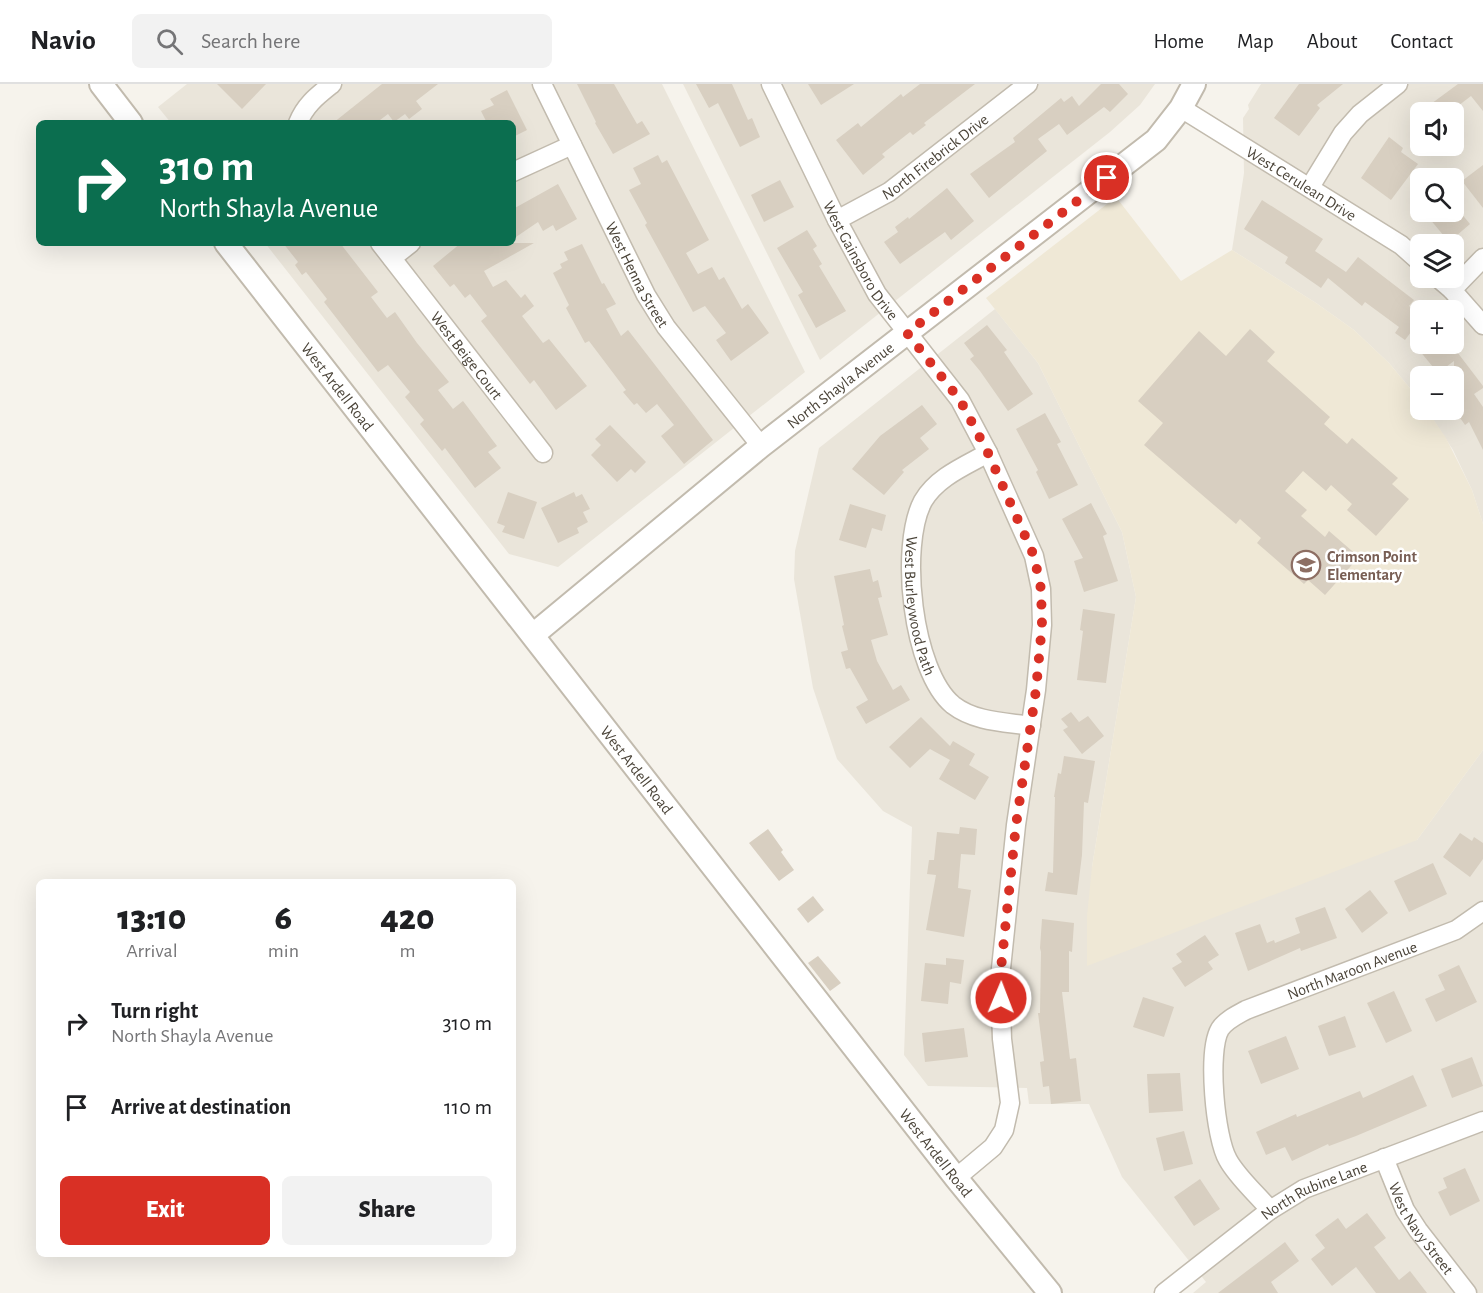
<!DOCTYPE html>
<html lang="en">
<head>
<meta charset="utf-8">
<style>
  body { margin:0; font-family:"Alegreya Sans",sans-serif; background:#f2f2f2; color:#202124; height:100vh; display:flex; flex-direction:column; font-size:22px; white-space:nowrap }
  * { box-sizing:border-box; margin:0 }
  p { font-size:20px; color:#757577 }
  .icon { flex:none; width:33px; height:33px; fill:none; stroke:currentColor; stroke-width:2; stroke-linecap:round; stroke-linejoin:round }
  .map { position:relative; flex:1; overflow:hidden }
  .drawer { position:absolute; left:36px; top:795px; width:480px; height:378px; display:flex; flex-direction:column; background:#fff; border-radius:9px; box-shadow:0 6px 24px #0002 }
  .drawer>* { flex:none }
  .top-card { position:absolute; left:36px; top:36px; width:480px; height:126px; border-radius:9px; box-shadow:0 6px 24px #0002; background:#0b6e4f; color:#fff; overflow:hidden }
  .buttons { position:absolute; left:1410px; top:18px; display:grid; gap:12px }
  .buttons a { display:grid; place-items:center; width:54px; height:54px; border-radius:9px; background:#fff; box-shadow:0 6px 24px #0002; font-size:30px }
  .pin { position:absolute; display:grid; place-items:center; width:51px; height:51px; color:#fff; margin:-26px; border:3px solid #fff; border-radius:50%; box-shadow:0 2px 6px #0007 }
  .me { position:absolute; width:66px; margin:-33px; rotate:1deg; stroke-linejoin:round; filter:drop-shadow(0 0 4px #0008) }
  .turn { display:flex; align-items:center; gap:21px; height:126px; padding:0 24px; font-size:27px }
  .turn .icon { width:78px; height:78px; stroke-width:2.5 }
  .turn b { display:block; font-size:42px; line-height:51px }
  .eta { display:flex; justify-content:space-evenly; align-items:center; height:102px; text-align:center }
  .eta b { font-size:36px; font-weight:800; line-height:42px }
  .action { display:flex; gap:12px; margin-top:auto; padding:12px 24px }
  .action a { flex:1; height:69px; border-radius:9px; background:#d93025; color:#fff; font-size:24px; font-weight:800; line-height:69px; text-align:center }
  .action a+a { background:#f2f2f2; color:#202124 }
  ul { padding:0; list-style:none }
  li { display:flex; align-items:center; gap:18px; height:84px; padding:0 24px }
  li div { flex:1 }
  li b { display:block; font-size:22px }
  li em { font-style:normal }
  header { display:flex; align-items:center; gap:36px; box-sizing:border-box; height:84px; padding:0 30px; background:#fff; border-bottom:2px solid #e0e0e0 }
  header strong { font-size:28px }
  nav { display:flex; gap:33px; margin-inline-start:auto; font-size:21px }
  .search { width:420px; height:54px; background:#f2f2f2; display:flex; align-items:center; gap:15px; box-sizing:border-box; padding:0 21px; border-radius:9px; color:#757577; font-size:22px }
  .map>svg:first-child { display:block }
  .residential { fill:#eae5da; fill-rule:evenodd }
  .education { fill:#efe8d6 }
  .building { fill:#d8cfc1 }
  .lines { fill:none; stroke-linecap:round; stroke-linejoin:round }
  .minor-casing { stroke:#c2bbae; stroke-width:21 }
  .tertiary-casing { stroke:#c2bbae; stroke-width:26 }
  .minor { stroke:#fff; stroke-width:18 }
  .tertiary { stroke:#fff; stroke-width:22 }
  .route { stroke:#d93025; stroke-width:10; stroke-dasharray:0 18 }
  .labels { text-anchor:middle; stroke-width:5; stroke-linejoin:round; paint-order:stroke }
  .street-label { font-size:16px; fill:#4b4439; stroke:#fff }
  .education-label { font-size:16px; font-weight:bold; fill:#785e54; stroke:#fff; text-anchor:start }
</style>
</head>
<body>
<header>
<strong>Navio</strong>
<div class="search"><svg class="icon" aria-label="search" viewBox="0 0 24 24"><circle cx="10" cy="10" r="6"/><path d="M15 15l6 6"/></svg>Search here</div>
<nav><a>Home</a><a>Map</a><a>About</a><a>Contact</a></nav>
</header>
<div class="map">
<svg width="1483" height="1209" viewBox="0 0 1483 1209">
  <rect width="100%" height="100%" fill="#f6f3ec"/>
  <!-- residential -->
  <g class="residential">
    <path d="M187,0h475l143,288 -247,195 -49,-13 -244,-311h248v-120h-342l-13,-16z"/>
    <path d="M683,0h472l-15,21 -30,27 -290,228z"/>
    <path d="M1261,0h222v440l-11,-34 -19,-40 -26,-40h27v-34h-34v24l-31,-37 -35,-33 -38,-27 -84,-53 12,-77 -1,-55 6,-9 -1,-4zM1420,28h34v34h-34zM1420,94h34v34h-34zM1420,160h34v34h-34zM1420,226h34v34h-34z"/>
    <path d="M995,225l43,54 84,169 14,65 -44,270 325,-27 66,-90v543h-290l13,-11 -84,-105 -33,-73h-60l-2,-16 -99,-2 -24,-31 8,-228 -29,-16 -46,-52 -24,-71 -19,-109 1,-28 24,-103z"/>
  </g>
  <!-- education -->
  <path class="education" d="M1116,113l65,84 51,-31 84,53 38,27 35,33 31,37v10h7l19,28 26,52 11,34v226l-66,90 -330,126v-50l5,-49 44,-270 -14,-65 -84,-169 -52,-65z"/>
  <!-- building -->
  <g class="building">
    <path d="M217,0h49l-24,25z"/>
    <path d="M382,0h56l-22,17 6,8 -13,10 -4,-5 -11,8 -6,-8 -12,9h-43z"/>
    <path d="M577,0h37l23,40 5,-3 8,13 -37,20 -18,-31 1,-1z"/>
    <path d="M696,0h36l16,36 4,-2 8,19 -20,10 -22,-44 -9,5z"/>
    <path d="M808,0h46l-33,21z"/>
    <path d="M920,0h55l-51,39 2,2 -13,10 -3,-3 -28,22 3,3 -22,18 -27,-35 22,-17 3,4 40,-33 2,3z"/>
    <path d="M1101,0h18l9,10 -18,18 -6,-5 -37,28 -8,-11 -21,15 9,12 -58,47 -19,-24 45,-32 -2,-4 48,-40 3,4 8,-6 7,10z"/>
    <path d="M1299,0h44l-26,21 3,3 -21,28 -25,-18z"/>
    <path d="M1458,0h25v27l-12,-15 -21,16h-30z"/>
    <path d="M507,6l20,40 -14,7v-14h-26l-6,-12 13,-6 -4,-6z"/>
    <path d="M1389,53l14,11 -2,4 17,12 -27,36 -30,-22z"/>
    <path d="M658,71l4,8 5,-3 42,80 -23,13 12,21 14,-7 7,13 5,-3 18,32 6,-5 21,29 -38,28 -15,-21 10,-7 -21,-27 -12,6 -48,-87 2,-2 -18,-33 12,-6 -8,-16z"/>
    <path d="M1483,81v43l-21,-27z"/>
    <path d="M780,96l14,27 -30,15 -13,-27z"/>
    <path d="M558,100l19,35 -21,12 -3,-6 -10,6 -5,-9 -25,17v-30z"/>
    <path d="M947,104l27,33 -23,19 -6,-8 -45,32 -16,-22 14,-10 -3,-5 13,-10 1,2z"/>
    <path d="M1262,116l61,39 -8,12 31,21 12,-15 56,43 -5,6 11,9v5l-15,20 -10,-7 4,-6 -34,-25 -3,4 -34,-28 -7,10 -36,-25 3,-6 -44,-28z"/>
    <path d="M1424,128h36l10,12 -21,18z"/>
    <path d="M807,146l10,16 -4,3 9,15 -3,2 27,45 -30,17 -18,-33 5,-3 -26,-44z"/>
    <path d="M283,159h57l38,49 -7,5 16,21 8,-6 22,31 32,39 -11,8 15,19 10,-8 34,45 -9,6 13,16 -26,20 -30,-40 -3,3 -22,-27 4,-4 -19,-23 5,-5 -22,-27 -10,7 -54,-70 3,-3 -21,-27 -4,3 -7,-10 3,-3z"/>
    <path d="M461,159h73l-50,28 9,16 13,-7 15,18 4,-4 9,12 -12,10 21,27 6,-4 38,47 -31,24 -22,-30 -4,4 -49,-63 6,-5 -17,-22 -5,4 -11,-14 -4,3 -17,-21z"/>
    <path d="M582,160l20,40 2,-1 12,21 -10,5 15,27 7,-6 85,110 -29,24 -23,-28 13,-11 -17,-21 -11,9 -9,-10 -3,2 -11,-13 3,-2 -37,-49 -4,2 -19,-35 3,-3 -16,-32 9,-5 -2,-4 8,-4 -4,-8z"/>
    <path d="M987,241l20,25 -3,2 29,42 -25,17 -28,-40 -10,-12 4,-3 -10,-13z"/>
    <path d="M1250,245l25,23 -8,9 63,56 -6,7 23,20 5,-6 46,40 -6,6 17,15 -33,37 -29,-26 5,-6 -21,-19 -5,6 -23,-20 -18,20 22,19 -6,6 24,21 4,-6 30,26 -34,38 -17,-15 -4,4 -47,-41 4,-5 -21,-19 -4,5 -92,-79 19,-22 -25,-22 61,-70 27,25z"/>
    <path d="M1414,260h37l32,42v2l-9,6 9,13v43l-14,-28 -4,3 -11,-16v-48l-16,12z"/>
    <path d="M922,321l15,19 -17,14 9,11 -27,21 2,2 -20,23 -32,-26 28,-33z"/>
    <path d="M1045,329l16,29 -4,2 21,41 -29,14 -13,-27 2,-2 -22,-41z"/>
    <path d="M610,341l36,37 -11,11 -4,-4 -14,13 -26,-27 10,-10 -6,-6z"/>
    <path d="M508,408l29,10 -13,37 -22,-7 3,-6 -8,-3z"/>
    <path d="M574,408l2,5 6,-3 8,15 -7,3 5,10 -11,6 2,5 -21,10 -17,-35z"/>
    <path d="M1091,419l16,31 -4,2 15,45 -34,11 -10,-31 9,-3 -21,-39z"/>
    <path d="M850,420l36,11 -4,16 -10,-3 -6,20 -27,-8z"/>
    <path d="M870,485l3,13 5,-2 4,17 -4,1 10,37 -17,5 6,21 16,29 8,-5 9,15 -44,24 -10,-17 12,-7 -18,-32 -4,1 -5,-17 7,-2 -6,-24 2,-1 -10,-49z"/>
    <path d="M1083,525l32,5 -9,69 -29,-3 6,-49 -3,-1z"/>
    <path d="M1071,628l8,10 9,-6 16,20 -22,18 -19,-24 5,-3 -7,-8z"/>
    <path d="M921,633l29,29 3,-5 22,13 -6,11 20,12 -14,23 -36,-21 11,-19 -20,-11 -20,19 -21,-21z"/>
    <path d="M1064,672l31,5 -7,42 -4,-1 -2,53 -5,40 -32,-4 3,-19 5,1 2,-76h-1l4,-24 3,1z"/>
    <path d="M960,743l17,2 -2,26 -14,-1 -3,34 13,2 -7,47 -38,-7 10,-55 -9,-1 2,-14h5l3,-28 22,2z"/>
    <path d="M768,745l15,21 -2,2 13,18 -15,11 -30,-38z"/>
    <path d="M1460,749l12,8 2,-4 9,6v16l-13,18 -27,-20z"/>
    <path d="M1433,779l14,31 -38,18 -15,-31z"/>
    <path d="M1370,806l18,23 -26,20 -17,-24z"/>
    <path d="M813,812l11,14 -16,13 -11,-14z"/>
    <path d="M1325,823l12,31 -36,13 -1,-3 -52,23 -13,-38 25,-9 7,19 7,-3 1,3 25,-10 -5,-15z"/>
    <path d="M1042,835l32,4 -2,29 -3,-1v41h-7l8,67 6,-1 5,43 -30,3 -2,-18 -6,1 -3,-25 4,-1 -6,-48h2l1,-61 -1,-4z"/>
    <path d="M1205,851l14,20 -11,7 5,7 -28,18 -13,-19 10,-6 -6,-8z"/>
    <path d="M818,872l23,27 -11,8 -22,-28z"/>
    <path d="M946,874l18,2 -3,24 -11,-2 -2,22 -27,-3 4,-38 21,2z"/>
    <path d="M1459,881l18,37 -41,20 -11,-23 20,-9 -7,-15z"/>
    <path d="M1394,907l18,40 -26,12 -19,-40z"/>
    <path d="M1143,913l31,10 -10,30 -31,-10z"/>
    <path d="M1345,932l11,31 -27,9 -11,-30z"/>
    <path d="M964,944l4,29 -43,5 -3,-29z"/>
    <path d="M1286,952l13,33 -38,15 -13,-33z"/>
    <path d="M1472,973l11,29 -31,12 -11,-29z"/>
    <path d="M1180,989l3,38 -34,2 -2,-39z"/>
    <path d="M1413,991l14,31 -71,30 -27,10 -1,-2 -36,17 -7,-14 -19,8 -10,-23 40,-18 1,3 63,-26 3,7z"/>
    <path d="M1184,1047l9,33 -29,7 -8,-33z"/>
    <path d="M1465,1084l15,33 -30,15 -12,-24 9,-4 -4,-10z"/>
    <path d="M1200,1095l20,30 -26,17 -20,-29z"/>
    <path d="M1367,1129l19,25 -12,9 25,33 11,-9 17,22h-51l-20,-26 -24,19 -21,-27 14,-11 -10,-13 23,-17 8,11z"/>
    <path d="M1285,1158l14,19 -28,21 7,11h-60z"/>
  </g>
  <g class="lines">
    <!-- minor casing -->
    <g class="minor-casing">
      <g id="minor">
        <path id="s1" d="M542,0l104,211 20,32 95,119"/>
        <path id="s2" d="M771,0l66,136 40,74 83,106 28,53 46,103 7,33 1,36 -6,65 -20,135 -16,153 2,61 8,64 -6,27 -11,17 -37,31"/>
        <path id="s3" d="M1181,24l220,137 19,17"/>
        <path d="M298,39c7,-18 19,-27 34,-39"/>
        <path d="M513,88l59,-27"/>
        <path d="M1310,103l33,-54 17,-19 38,-30"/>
        <path id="s4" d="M837,136l52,-28 139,-108"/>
        <path id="s5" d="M380,159l163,210"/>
        <path d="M392,174l19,-15"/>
        <path d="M1438,194l14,12 31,35"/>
        <path d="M1452,206l31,-32"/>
        <path id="s6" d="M988,369c-23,13 -51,24 -65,48 -24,45 -11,170 30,204 22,17 52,17 78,21"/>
        <path id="s7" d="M1384,1074l21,52 13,20 49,63"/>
        <path id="s8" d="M1270,1126c-13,-16 -32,-32 -42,-50 -13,-22 -21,-109 -8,-131 6,-9 17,-14 26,-19l210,-80 27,-19"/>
        <path id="s9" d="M1164,1209l106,-83 34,-21 179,-68"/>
      </g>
    </g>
    <!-- tertiary casing -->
    <g class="tertiary-casing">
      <g id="tertiary">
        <path d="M101,0l30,39"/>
        <path id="s10" d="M226,159l730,935 94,115"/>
        <path id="s11" d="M533,551l228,-189 395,-306 25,-32 13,-24"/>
      </g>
    </g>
    <!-- minor -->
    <use href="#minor" class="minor"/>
    <!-- tertiary -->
    <use href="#tertiary" class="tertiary"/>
  </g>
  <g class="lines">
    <!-- route -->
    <path class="route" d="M1001,914l-1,-20 16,-153 20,-135 6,-65 -1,-36 -7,-33 -46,-103 -28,-53 -53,-67 200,-155"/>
  </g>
  <!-- icons -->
  <defs>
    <g id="school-ring" transform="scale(1.5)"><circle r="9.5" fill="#fff" stroke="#8d6e63" stroke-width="1.5"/><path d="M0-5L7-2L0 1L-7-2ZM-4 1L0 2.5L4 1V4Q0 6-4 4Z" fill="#8d6e63"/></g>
  </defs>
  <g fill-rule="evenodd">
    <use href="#school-ring" x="1306" y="481"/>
  </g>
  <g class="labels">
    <!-- street labels -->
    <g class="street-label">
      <text dy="6" stroke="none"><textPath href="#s4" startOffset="117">North Firebrick Drive</textPath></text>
      <text dy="6" stroke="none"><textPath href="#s3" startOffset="142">West Cerulean Drive</textPath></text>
      <text dy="6" stroke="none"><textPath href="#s2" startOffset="198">West Gainsboro Drive</textPath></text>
      <text dy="6" stroke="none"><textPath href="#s1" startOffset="213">West Henna Street</textPath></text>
      <text dy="6" stroke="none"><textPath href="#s5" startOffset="142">West Beige Court</textPath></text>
      <text dy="6" stroke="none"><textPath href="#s11" startOffset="396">North Shayla Avenue</textPath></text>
      <text dy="6" stroke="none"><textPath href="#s10" startOffset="182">West Ardell Road</textPath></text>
      <text dy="6" stroke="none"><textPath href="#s6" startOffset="189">West Burleywood Path</textPath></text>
      <text dy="6" stroke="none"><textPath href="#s10" startOffset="668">West Ardell Road</textPath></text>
      <text dy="6" stroke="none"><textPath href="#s8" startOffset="345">North Maroon Avenue</textPath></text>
      <text dy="6" stroke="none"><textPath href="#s10" startOffset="1154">West Ardell Road</textPath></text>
      <text dy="6" stroke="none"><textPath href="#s9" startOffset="183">North Rubine Lane</textPath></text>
      <text dy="6" stroke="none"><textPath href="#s7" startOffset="80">West Navy Street</textPath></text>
    </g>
    <!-- education labels -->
    <g class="education-label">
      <text x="1327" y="478">Crimson Point<tspan x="1327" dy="18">Elementary</tspan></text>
    </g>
  </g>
</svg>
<div class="buttons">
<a><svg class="icon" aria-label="sound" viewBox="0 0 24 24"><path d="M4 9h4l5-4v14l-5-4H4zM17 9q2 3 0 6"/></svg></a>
<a><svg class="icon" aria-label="search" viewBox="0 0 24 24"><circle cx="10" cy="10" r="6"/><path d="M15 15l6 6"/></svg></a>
<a><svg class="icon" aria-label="layers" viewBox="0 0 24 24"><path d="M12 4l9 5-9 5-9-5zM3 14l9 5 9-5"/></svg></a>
<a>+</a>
<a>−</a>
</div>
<div class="pin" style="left:1107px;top:94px;background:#d93025"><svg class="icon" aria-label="arrive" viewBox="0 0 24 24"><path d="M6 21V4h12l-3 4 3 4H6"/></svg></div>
<svg class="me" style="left:1001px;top:914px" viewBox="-20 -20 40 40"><circle r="17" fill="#d93025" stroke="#fff" stroke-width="3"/><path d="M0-11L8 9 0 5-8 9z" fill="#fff"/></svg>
<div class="top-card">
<div class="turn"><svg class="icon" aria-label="right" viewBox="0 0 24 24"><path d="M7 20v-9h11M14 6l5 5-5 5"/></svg><div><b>310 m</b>North Shayla Avenue</div></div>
</div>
<section class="drawer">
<div class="eta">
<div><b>13:10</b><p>Arrival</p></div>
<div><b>6</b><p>min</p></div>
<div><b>420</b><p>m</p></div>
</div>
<ul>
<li><svg class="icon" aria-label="right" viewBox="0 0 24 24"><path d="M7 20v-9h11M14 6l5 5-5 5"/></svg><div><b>Turn right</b><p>North Shayla Avenue</p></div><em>310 m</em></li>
<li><svg class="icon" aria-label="arrive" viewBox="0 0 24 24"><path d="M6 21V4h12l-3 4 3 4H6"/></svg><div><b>Arrive at destination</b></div><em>110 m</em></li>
</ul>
<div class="action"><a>Exit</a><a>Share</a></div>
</section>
</div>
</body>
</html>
